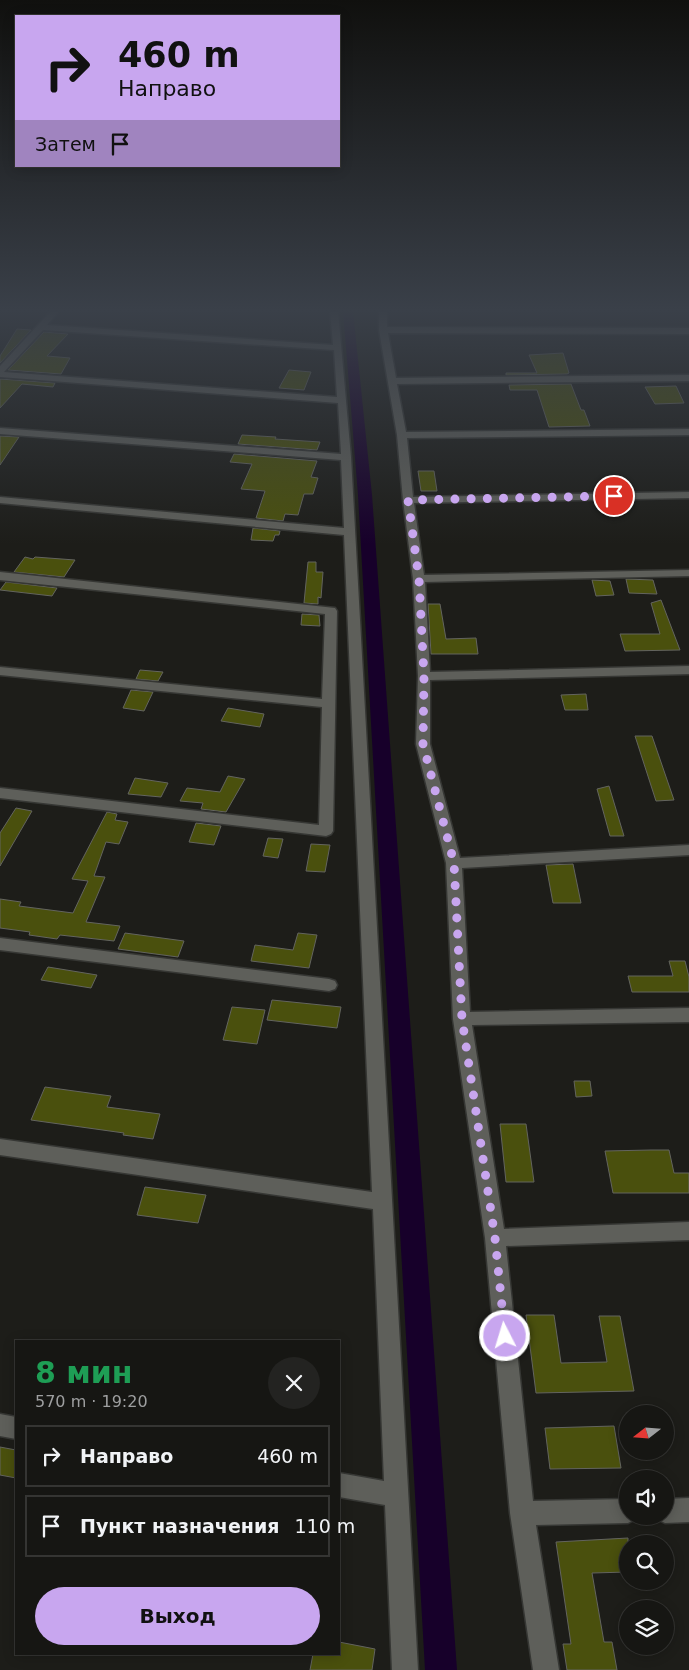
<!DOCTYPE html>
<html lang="ru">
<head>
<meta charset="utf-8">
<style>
  body { margin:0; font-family:"DejaVu Sans",sans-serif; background:#232321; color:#f1f3f6; height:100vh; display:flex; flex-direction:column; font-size:19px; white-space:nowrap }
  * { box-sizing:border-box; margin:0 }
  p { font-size:16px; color:#9e9fa0 }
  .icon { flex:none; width:28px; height:28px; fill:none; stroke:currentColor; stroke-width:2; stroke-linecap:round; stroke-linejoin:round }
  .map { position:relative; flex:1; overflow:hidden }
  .side { position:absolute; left:15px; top:1340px; width:325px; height:315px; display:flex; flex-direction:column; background:#161613; border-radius:0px; box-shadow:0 2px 12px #0003,0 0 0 1px #353533 }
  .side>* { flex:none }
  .hud { position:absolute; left:15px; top:15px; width:325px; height:152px; border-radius:0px; box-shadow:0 2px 12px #0003,0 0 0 1px #353533; background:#c8a6ef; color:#111; overflow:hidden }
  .needle { width:32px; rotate:253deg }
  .tools { position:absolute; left:619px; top:1405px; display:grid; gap:10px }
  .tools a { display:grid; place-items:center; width:55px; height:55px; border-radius:50%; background:#161613; box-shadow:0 2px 12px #0003,0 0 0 1px #353533; font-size:25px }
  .pin { position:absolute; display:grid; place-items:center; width:42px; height:42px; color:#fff; margin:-21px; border:2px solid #fff; border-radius:50%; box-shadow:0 1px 5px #0007 }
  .me { position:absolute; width:55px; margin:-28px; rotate:355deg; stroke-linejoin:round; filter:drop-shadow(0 0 4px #0008) }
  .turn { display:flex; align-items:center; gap:18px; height:105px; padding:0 20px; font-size:22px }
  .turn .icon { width:65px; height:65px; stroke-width:2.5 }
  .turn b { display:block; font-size:35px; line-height:42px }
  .then { display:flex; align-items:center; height:48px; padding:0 20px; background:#0003; gap:10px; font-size:19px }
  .round { display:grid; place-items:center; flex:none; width:52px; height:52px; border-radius:26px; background:#232321 }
  .summary { display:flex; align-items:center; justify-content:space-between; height:85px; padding:0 20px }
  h1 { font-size:30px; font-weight:800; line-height:38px; color:#1e9e55 }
  .button { display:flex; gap:10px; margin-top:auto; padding:10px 20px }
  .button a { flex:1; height:58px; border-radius:30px; background:#c8a6ef; color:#111; font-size:20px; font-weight:800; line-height:58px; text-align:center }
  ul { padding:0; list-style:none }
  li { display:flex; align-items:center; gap:15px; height:62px; margin:0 10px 8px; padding:0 10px; border:2px solid #353533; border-radius:0px }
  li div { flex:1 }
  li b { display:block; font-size:19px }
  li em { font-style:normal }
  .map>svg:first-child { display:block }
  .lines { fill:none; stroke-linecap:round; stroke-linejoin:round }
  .canal { fill:#17002a; fill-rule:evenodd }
  .building { fill:#4a500d; stroke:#63645f }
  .minor-casing { stroke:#363734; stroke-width:3 }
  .minor { fill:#5e5f5a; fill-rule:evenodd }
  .route { stroke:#c8a6ef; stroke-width:9; stroke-dasharray:0 16.2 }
</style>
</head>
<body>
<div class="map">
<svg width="689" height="1670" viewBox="0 0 689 1670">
  <rect width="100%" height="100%" fill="#1d1d19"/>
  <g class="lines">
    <!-- canal -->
    <path class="canal" d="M343,311h10l19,184 85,1175h-32l-67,-1175z"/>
  </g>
  <!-- building -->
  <g class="building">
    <path d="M17,329l14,1 -31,33v-7z"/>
    <path d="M44,332l24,2 -21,22 23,2 -9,16 -53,-4z"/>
    <path d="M563,353l6,20 -2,1 -61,1v-2h31l-8,-18z"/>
    <path d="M289,370l22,2 -7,18 -25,-2z"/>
    <path d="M0,379l55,4 -2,4 -31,-3 -22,24z"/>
    <path d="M571,384l10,26h3l6,16 -41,1 -12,-37h-27l-1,-5z"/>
    <path d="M676,386l8,17 -29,1 -10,-17z"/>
    <path d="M242,435l34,2 -1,2 45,3 -3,8 -79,-6z"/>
    <path d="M0,436l19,1 -19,28z"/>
    <path d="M234,454l83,7 -6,16 7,1 -5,16h-9l-6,21 -13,-1 -2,7 -27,-3 9,-27 -24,-2 11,-25 -22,-2z"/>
    <path d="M418,471h16l3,20h-16z"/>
    <path d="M253,528l27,3 -1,4h-4l-2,6 -22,-1z"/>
    <path d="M25,557l8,2 2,-2 40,3 -11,17 -50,-5z"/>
    <path d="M308,562h8v10h7l-2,26 -3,-1v7l-14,-1z"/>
    <path d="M626,579l27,1 4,14 -28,-1z"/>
    <path d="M592,580l18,1 4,14 -18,1z"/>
    <path d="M6,582l51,6 -5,8 -52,-6z"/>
    <path d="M661,600l19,50 -55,1 -5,-17h40l-9,-31z"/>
    <path d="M428,604h12l6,35 30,-1 2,16h-47z"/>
    <path d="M302,614l17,1 1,11 -19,-1z"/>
    <path d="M140,670l23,2 -5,9 -22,-2z"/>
    <path d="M131,690l22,2 -9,19 -21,-3z"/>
    <path d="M586,694l2,16h-23l-4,-15z"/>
    <path d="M228,708l36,6 -4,13 -39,-6z"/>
    <path d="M635,736h17l22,64 -18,1z"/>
    <path d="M228,776l17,3 -19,33 -25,-3 2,-6 -23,-2 7,-13 33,4z"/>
    <path d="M135,778l33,5 -7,14 -33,-3z"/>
    <path d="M609,786l15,50h-14l-13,-47z"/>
    <path d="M16,808l16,3 -32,55v-33z"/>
    <path d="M107,812l10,2 -2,6 13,2 -9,22 -13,-2 -12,34 11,1 -19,45 34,4 -6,15 -54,-6 -3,4 -28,-4 1,-3 -30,-4v-29l21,3 -2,4 54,7 15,-32 -16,-2z"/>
    <path d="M196,823l25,3 -7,19 -25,-3z"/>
    <path d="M268,838l15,1 -5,19 -15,-2z"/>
    <path d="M311,844l19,1 -5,27 -19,-1z"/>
    <path d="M573,864l8,39h-28l-7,-38z"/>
    <path d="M125,933l59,8 -6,16 -60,-8z"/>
    <path d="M298,933l19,2 -8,33 -58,-7 4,-16 38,5z"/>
    <path d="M669,961h16l4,16v15h-57l-4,-16h45z"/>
    <path d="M48,967l49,8 -6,13 -50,-8z"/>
    <path d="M272,1000l69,7 -4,21 -70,-8z"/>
    <path d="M232,1007l33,3 -8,34 -34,-4z"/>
    <path d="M574,1081h16l2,15 -16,1z"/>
    <path d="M45,1087l66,9 -4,11 53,7 -7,25 -30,-4 1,-2 -93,-13z"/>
    <path d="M500,1124h26l8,58h-28z"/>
    <path d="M651,1150h18l5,23h15v20h-76l-8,-42z"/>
    <path d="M145,1187l61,8 -8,28 -61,-8z"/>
    <path d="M526,1315h28l7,48 46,-1 -8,-46h21l14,75 -98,2z"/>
    <path d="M614,1426l7,42 -71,1 -5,-41z"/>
    <path d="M0,1447l16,3v28l-16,-3z"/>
    <path d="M628,1538v34l-36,1 12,69h8l5,28h-50l-4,-26h8l-15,-102z"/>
    <path d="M339,1642l36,7 -3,21h-62l3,-16h26z"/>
  </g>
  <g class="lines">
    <!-- minor casing -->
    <g class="minor-casing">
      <g id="minor">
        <path d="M51,311h8l-12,14 286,20 -3,-34h8l13,146 67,1213h-26l-7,-165 -46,-8v-24l45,8 -11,-272 -373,-54v-16l372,53 -28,-657 -344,-32v-6l344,31 -3,-68 -341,-26v-6l341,26 -3,-51 -338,-26v-11zM43,330l291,20 3,47 -333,-25z"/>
        <path d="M379,311h8v16l302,1v6l-301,-1 8,45 293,-3v6l-292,3 9,48 283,-3v6l-282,3 6,59 276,-5v6l-275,5 10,72 265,-5v6l-264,6 5,90 259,-6v8l-259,6v64l30,114 229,-13v10l-227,13 8,144 219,-4v14l-217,3 32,204 185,-7v18l-183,6 27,255 95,-2v17h10l-2,3 -8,4 -92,2 23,145h-26l-23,-157 -25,-275 -32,-219 -7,-156 -30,-119 2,-68 -5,-97 -10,-79 -6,-65 -18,-105z"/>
        <path d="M0,572l335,36 2,3 -4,220 -2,3 -5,2 -326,-38v-10l319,37 3,-118 -322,-32v-8l322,32 3,-85 -325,-34z"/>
        <path d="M0,938l329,41 6,2 2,4 -2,4 -6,2 -329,-41z"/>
        <path d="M0,1414l16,3v22l-16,-3z"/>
        <path d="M689,1498v24l-24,1 -8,-4 -2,-3h10v-17z"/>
      </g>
    </g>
    <!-- minor -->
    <use href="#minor" class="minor"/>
  </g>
  <!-- sky -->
  <linearGradient id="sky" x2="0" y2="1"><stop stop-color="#10100e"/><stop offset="0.57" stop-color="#3a4049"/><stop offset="1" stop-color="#3a4049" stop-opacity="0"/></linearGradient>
  <rect width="689" height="544" fill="url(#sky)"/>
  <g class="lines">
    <!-- route -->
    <path class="route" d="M505,1336l-10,-98 -33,-219 -8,-156 -31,-119 1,-68 -5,-97 -11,-79 206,-4"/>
  </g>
</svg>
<div class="tools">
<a><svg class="needle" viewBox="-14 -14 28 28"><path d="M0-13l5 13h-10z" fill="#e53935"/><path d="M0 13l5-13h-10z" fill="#9e9fa0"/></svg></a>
<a><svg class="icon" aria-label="sound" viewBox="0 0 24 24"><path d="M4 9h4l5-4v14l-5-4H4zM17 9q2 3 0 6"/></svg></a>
<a><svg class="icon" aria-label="search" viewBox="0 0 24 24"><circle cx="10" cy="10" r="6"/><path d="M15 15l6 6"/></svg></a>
<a><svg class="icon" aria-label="layers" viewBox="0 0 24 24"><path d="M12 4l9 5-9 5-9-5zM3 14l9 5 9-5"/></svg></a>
</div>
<div class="pin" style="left:614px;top:496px;background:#d93025"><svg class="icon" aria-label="arrive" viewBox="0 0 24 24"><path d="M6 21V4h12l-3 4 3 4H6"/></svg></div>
<svg class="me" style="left:505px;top:1336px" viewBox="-20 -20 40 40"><circle r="17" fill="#c8a6ef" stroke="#fff" stroke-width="3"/><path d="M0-11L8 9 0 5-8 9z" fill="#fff"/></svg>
<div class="hud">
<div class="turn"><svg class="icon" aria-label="right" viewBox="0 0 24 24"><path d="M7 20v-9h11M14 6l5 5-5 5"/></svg><div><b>460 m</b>Направо</div></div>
<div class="then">Затем<svg class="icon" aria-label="arrive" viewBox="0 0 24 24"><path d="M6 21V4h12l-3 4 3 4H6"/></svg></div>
</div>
<section class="side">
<div class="summary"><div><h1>8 мин</h1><p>570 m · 19:20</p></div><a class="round"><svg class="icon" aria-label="close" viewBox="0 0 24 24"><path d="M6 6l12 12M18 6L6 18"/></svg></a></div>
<ul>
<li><svg class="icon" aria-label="right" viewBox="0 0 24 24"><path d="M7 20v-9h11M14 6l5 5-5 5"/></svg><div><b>Направо</b></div><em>460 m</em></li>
<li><svg class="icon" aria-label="arrive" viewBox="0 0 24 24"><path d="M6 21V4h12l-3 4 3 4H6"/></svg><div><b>Пункт назначения</b></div><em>110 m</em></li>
</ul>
<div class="button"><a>Выход</a></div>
</section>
</div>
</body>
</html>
